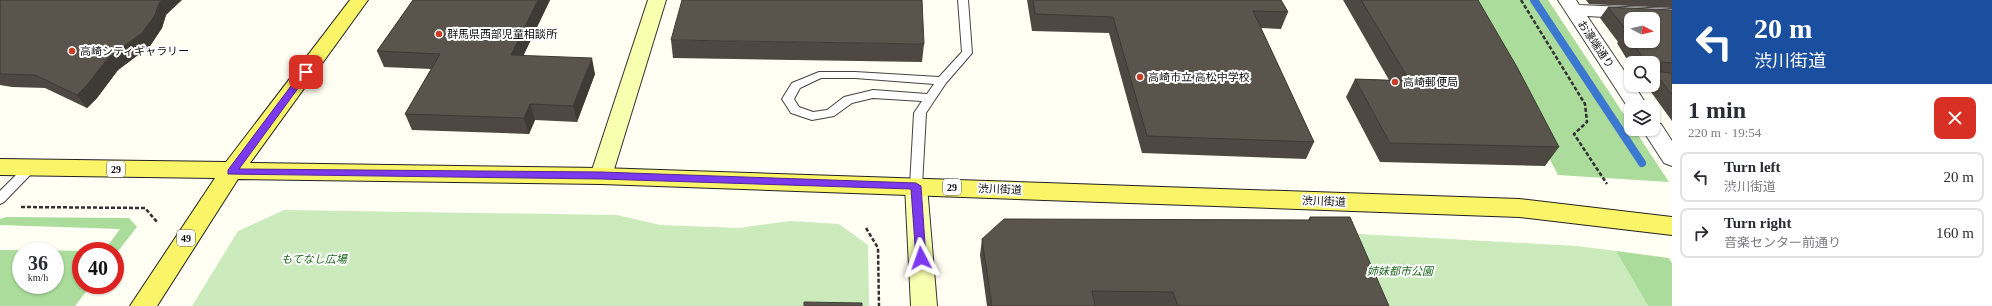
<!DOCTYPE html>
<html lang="en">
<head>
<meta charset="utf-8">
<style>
  body { margin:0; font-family:"Times New Roman","Noto Sans JP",serif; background:#f2f2f3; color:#2b2b33; height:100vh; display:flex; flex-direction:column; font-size:15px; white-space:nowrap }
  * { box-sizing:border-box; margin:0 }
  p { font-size:13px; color:#7c7c81 }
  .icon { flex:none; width:22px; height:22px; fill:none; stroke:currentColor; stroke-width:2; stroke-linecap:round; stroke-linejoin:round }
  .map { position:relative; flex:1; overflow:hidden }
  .drawer { display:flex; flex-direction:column; background:#fff; width:320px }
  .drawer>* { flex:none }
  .guide { background:#1a4fa0; color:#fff; overflow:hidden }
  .needle { width:26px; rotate:97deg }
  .tools { position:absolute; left:1624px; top:12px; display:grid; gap:8px }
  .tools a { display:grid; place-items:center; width:36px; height:36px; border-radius:8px; background:#fff; box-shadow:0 1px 3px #0004; font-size:20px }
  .speed { position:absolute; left:12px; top:242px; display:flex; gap:8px; font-size:20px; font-weight:700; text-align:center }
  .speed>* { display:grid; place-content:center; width:52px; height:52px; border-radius:50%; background:#fff; box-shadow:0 1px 3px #0004; line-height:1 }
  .speed small { font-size:10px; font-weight:400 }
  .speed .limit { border:6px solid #d22; background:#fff; color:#111 }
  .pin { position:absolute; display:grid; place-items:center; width:34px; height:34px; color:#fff; margin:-17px; border-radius:8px; box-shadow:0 2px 6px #0006 }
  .me { position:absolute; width:44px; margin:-22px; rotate:356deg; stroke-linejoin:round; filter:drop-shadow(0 0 3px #0008) }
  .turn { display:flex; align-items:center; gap:14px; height:84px; padding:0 16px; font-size:18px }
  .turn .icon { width:52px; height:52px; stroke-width:2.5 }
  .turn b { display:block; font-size:28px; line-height:34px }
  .round { display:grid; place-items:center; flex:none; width:42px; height:42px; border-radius:8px; background:#f2f2f3 }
  .overview { display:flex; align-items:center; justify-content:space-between; height:68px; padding:0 16px }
  h1 { font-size:24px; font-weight:700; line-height:30px }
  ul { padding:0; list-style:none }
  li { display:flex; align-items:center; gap:12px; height:50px; margin:0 8px 6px; padding:0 8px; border:2px solid #e1e1e2; border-radius:8px }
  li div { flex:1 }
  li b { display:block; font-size:15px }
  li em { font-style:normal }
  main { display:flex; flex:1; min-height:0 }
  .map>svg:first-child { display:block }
  .green { fill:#cbebbc }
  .forest { fill:#abdc9b; fill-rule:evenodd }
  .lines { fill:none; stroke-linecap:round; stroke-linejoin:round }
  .stream { stroke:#3d78d0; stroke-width:8 }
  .lane-casing { stroke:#434343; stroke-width:2 }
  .street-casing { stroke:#434343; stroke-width:2 }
  .secondary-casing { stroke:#323232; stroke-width:2 }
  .primary-casing { stroke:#212121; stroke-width:2 }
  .path { stroke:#323232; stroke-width:2.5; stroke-dasharray:4 2; stroke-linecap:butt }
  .lane { fill:#fff; fill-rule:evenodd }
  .street { fill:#fff; fill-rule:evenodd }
  .secondary { fill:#f8ffaf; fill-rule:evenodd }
  .primary { fill:#faf469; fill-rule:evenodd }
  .wall { fill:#4d4841; fill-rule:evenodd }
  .shaded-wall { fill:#3e3b35 }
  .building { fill:#59544c; stroke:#3e3b35 }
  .route { fill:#7c3aed; stroke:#51269a }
  .poi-dot { fill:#c43d25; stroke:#fff; stroke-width:1.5 }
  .labels { text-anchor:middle; stroke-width:4; stroke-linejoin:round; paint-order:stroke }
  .shield { fill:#fff; stroke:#585858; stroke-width:1 }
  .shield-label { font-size:10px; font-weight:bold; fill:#101010 }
  .poi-label { font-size:11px; fill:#101010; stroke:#fff; text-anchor:start }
  .street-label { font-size:11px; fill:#101010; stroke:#fff }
  .park-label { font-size:11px; font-style:italic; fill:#1f6a1e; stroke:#fff }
</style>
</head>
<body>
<main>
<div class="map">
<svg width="1672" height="306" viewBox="0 0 1672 306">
  <rect width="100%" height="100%" fill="#fffff4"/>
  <!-- green -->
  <g class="green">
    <path d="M284,210l333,5 44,10 78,3 51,-7 49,3 29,21 1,61h-677l46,-75z"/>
    <path d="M1341,233l236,13 39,5 32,55h-276z"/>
  </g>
  <!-- forest -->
  <g class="forest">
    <path d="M1467,0h81l83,125v4h3l35,53 -111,-7z"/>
    <path d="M6,217l123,1 8,9 -22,28v-4h-11l16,-22 -120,-4v-6z"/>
    <path d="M0,250l103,1h-22v34h10l-16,21h-75zM21,251h34v34h-34z"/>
    <path d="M1616,251l53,7 3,5v43h-24z"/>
  </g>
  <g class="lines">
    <!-- stream -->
    <path class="stream" d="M1534,0l108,163"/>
    <!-- lane casing -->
    <g class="lane-casing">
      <g id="lane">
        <path d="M958,0h10l4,53 -26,30 -20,30 -4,73 -2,3h-8l-2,-3 4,-73 8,-12 -49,-3 -21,5 -18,13 -22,4 -21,-7 -9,-14 10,-16 27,-11h36l84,5 23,-25zM821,78h34l79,6 -7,10 -54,-4 -29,7 -17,13 -14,2 -14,-5 -5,-8 6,-11z"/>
        <path d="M30,164l4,1 2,3 -2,3 -30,31 -4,2v-13l26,-26z"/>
      </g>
    </g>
    <!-- street casing -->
    <g class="street-casing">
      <g id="street">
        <path d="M1558,0h18l3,5 93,4v12l-85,-5 44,65v4h3l14,22h-17v5z"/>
        <path d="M1653,122l8,2 11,17v25l-8,-3 -22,-34h11z"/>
      </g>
    </g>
    <!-- secondary casing -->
    <g class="secondary-casing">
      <g id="secondary">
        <path d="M648,0h18l-54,176 -3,6 -8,2 -8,-2 -3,-6z"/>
        <path d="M916,178l8,2 3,6 10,120h-26l-6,-120 3,-6z"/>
      </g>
    </g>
    <!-- primary casing -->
    <g class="primary-casing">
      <path id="primary" d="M350,0h18l-118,163 351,5 918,31 153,18v18l-153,-18 -918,-33 -363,-5 -81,127h-27l85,-128 -215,-3v-16l226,3z"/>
    </g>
    <!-- path -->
    <g class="path">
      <path d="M1521,0l64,104 2,18 -13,12 33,50"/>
      <path d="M21,207l124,1 12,14"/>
      <path d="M866,228l12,20 1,58"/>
    </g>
    <!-- lane -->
    <use href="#lane" class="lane"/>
    <!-- street -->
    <use href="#street" class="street"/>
    <!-- secondary -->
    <use href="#secondary" class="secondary"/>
    <!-- primary -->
    <use href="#primary" class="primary"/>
  </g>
  <!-- wall -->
  <g class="wall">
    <path d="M0,0l166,15 -4,13 -12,18 -32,24 -21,28 -10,10 -42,-20 -33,-1 -12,-2z"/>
    <path d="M413,0h137l-27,56 72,18 -18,48 -42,-2 -6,14 -117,-4 -7,-16 26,-45 -47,-2 -7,-16z"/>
    <path d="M1027,0h254l7,12 -7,17 -20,-1 53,114 -8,17 -164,-6 -33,-120 -77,-2z"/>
    <path d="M1343,0h135l81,147 -14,19 -165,-4 -34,-65 9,-18 34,1z"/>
    <path d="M1586,0h86v8l-83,-4z"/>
    <path d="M1608,7l64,3v111l-21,-29 -5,-1 -3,-6h10v-22h-22v3l-14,-23 1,-1 -18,-24zM1631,19l22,22h-22z"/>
    <path d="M671,40l253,4 -2,18 -249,-4z"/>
    <path d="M1310,217l79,89h-402l-7,-51 2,-16 326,-19z"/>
  </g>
  <!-- shaded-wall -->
  <g class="shaded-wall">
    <path d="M162,0h20l-16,15 -4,13 -12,18 -32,24 -21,28 -10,10 -10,-13 32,-38z"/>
    <path d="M538,0h12l-34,71 -5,-16z"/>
    <path d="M592,58l3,16 -18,48 -4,-16z"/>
    <path d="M530,104l5,16 -6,14 -5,-16z"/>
  </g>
  <!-- building -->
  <g class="building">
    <path d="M0,0h162l-3,3 -4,12 -13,18 -33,24 -22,28 -10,10 -42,-20 -35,-1z"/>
    <path d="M413,0h125l-27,55 81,3 -19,48 -43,-2 -6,14 -119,-4 35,-60 -63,-3z"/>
    <path d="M682,0h240l2,44 -253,-4z"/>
    <path d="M1033,0h248l7,12 -35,-1 61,131 -167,-6 -34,-119 -78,-3z"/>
    <path d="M1361,0h117l39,67 42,80 -169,-4 -35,-64 55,2z"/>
    <path d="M1608,7l64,3v53l-11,-1v10l11,1v22l-11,-15 -5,-1 -3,-4v-12h-7l-14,-22h21v-22h-22v21l-6,-9 3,1z"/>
    <path d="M1310,217h40l39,89h-211l-5,-14 -81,-1 3,15h-103l-10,-67 22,-20 307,1z"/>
    <path d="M804,302l58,1v3h-58z"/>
  </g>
  <!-- route -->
  <path class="route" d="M303,70h6l1,2 -71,97 362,3 315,11 5,3 5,72 -5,4 -5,-4 -5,-69 -310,-10 -373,-5v-4z"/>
  <!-- markers -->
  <g class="poi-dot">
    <circle cx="439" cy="34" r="4"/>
    <circle cx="72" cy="51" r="4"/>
    <circle cx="1140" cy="77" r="4"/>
    <circle cx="1395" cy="82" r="4"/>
  </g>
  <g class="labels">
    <!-- shield labels -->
    <g class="shield">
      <rect x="107" y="161" width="18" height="16" rx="3"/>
      <rect x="943" y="179" width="18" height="16" rx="3"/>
      <rect x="177" y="230" width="18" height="16" rx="3"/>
    </g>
    <g class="shield-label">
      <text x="116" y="173">29</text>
      <text x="952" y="191">29</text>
      <text x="186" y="242">49</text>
    </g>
    <!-- poi labels -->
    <g class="poi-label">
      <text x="447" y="38">群馬県西部児童相談所</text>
      <text x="80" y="55">高崎シティギャラリー</text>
      <text x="1148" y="81">高崎市立 高松中学校</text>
      <text x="1403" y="86">高崎郵便局</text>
    </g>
    <!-- street labels -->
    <g class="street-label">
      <text transform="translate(1596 44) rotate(56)" y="4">お濠端通り</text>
      <text transform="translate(1000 189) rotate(2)" y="4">渋川街道</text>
      <text transform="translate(1324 201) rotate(2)" y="4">渋川街道</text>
    </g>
    <!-- park labels -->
    <g class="park-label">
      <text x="314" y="263">もてなし広場</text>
      <text x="1400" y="275">姉妹都市公園</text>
    </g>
  </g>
</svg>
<div class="tools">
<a><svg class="needle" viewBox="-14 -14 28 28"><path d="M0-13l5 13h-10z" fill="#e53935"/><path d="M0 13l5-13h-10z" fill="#7c7c81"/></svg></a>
<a><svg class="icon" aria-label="search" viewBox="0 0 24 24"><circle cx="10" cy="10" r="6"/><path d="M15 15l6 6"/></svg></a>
<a><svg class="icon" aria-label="layers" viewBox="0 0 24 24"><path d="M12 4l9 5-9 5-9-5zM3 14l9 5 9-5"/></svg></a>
</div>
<div class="speed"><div>36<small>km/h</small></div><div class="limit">40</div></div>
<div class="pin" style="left:306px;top:72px;background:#d93025"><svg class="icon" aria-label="arrive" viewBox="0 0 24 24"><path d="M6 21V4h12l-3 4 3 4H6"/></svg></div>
<svg class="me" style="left:921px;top:258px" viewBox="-20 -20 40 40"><path d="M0-17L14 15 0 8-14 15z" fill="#7c3aed" stroke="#fff" stroke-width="4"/></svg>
</div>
<section class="drawer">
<div class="guide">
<div class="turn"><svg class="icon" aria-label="left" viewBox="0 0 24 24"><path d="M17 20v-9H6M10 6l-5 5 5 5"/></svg><div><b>20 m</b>渋川街道</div></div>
</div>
<div class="overview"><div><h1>1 min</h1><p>220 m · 19:54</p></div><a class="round" style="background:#d93025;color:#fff"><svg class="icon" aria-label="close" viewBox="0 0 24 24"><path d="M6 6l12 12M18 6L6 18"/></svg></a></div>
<ul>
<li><svg class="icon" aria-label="left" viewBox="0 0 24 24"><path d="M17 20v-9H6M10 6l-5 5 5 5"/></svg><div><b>Turn left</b><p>渋川街道</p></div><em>20 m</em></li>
<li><svg class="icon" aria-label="right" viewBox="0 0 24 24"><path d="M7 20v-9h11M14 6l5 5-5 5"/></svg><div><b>Turn right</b><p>音楽センター前通り</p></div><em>160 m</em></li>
</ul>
</section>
</main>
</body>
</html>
